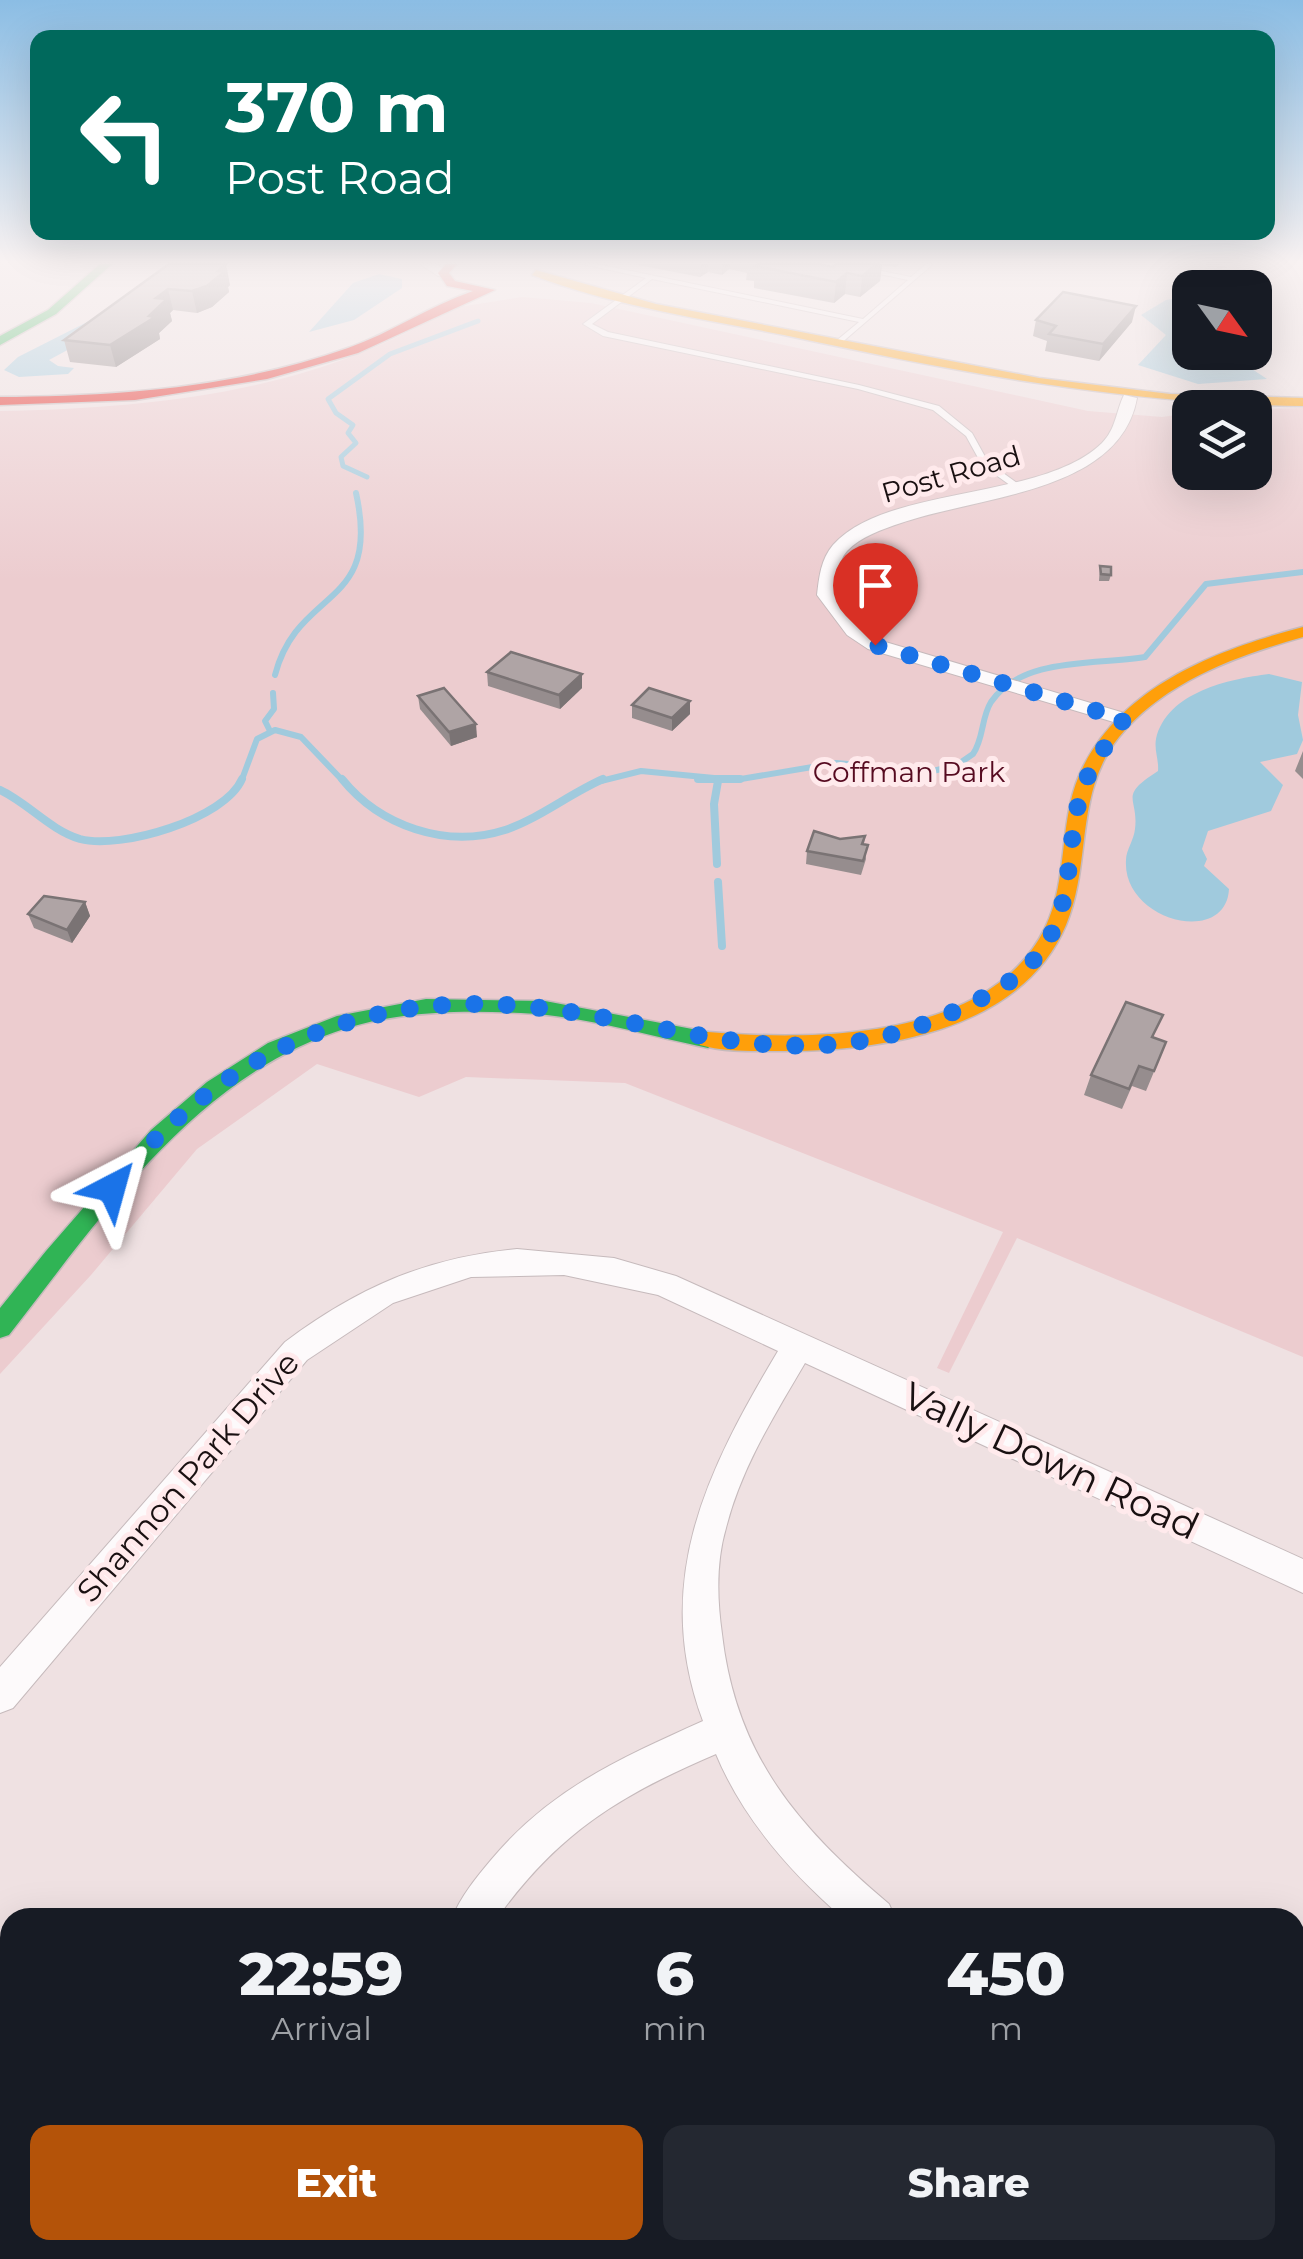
<!DOCTYPE html>
<html lang="en">
<head>
<meta charset="utf-8">
<style>
  body { margin:0; font-family:Montserrat,sans-serif; background:#242831; color:#f1f3f6; height:100vh; display:flex; flex-direction:column; font-size:38px; white-space:nowrap }
  * { box-sizing:border-box; margin:0 }
  p { font-size:32px; color:#9ea1a6 }
  .icon { flex:none; width:55px; height:55px; fill:none; stroke:currentColor; stroke-width:2; stroke-linecap:round; stroke-linejoin:round }
  .map { position:relative; flex:1; overflow:hidden }
  .details { position:absolute; left:0px; top:1908px; width:1305px; height:352px; display:flex; flex-direction:column; background:#171b24; border-radius:30px 30px 0 0; box-shadow:0 10px 40px #0002 }
  .details>* { flex:none }
  .banner { position:absolute; left:30px; top:30px; width:1245px; height:210px; border-radius:20px; box-shadow:0 10px 40px #0002; background:#00695c; color:#fff; overflow:hidden }
  .needle { width:65px; rotate:123deg }
  .buttons { position:absolute; left:1172px; top:270px; display:grid; gap:20px }
  .buttons a { display:grid; place-items:center; width:100px; height:100px; border-radius:20px; background:#171b24; box-shadow:0 10px 40px #0002; font-size:50px }
  .pin { position:absolute; display:grid; place-items:center; width:85px; height:85px; color:#fff; margin:-102px -42px; border-radius:50% 50% 50% 0; rotate:-45deg; box-shadow:0 0 10px #0007 }
  .pin .icon { rotate:45deg }
  .me { position:absolute; width:110px; margin:-55px; rotate:39deg; stroke-linejoin:round; filter:drop-shadow(0 0 8px #0008) }
  .turn { display:flex; align-items:center; gap:35px; height:210px; padding:0 30px; font-size:45px }
  .turn .icon { width:130px; height:130px; stroke-width:2.5 }
  .turn b { display:block; font-size:70px; line-height:85px }
  .eta { display:flex; justify-content:space-evenly; align-items:center; height:170px; text-align:center }
  .eta b { font-size:60px; font-weight:800; line-height:70px }
  .button { display:flex; gap:20px; margin-top:auto; padding:20px 30px }
  .button a { flex:1; height:115px; border-radius:20px; background:#b45309; color:#fff; font-size:40px; font-weight:800; line-height:115px; text-align:center }
  .button a+a { background:#242831; color:#f1f3f6 }
  .map>svg:first-child { display:block }
  .green { fill:#eccccf }
  .water { fill:#a0cadd }
  .lines { fill:none; stroke-linecap:round; stroke-linejoin:round }
  .stream-far2 { stroke:#a0cadd; stroke-width:5 }
  .stream-far1 { stroke:#a0cadd; stroke-width:6 }
  .stream { stroke:#a0cadd; stroke-width:8 }
  .lane-casing { stroke:#c6babc; stroke-width:2 }
  .street-casing { stroke:#c6babc; stroke-width:2 }
  .fast-casing { stroke:#c6babc; stroke-width:3 }
  .slow-casing { stroke:#c6babc; stroke-width:3 }
  .jam-casing { stroke:#c6babc; stroke-width:3 }
  .lane { fill:#fdfafb; fill-rule:evenodd }
  .street { fill:#fdfafb; fill-rule:evenodd }
  .fast { fill:#30b455; fill-rule:evenodd }
  .slow { fill:#ff9f0a; fill-rule:evenodd }
  .jam { fill:#e5322d; fill-rule:evenodd }
  .wall { fill:#968d8e }
  .shaded-wall { fill:#7a7374 }
  .building { fill:#afa4a5; stroke:#7a7374; stroke-width:2.5 }
  .route { stroke:#1a73e8; stroke-width:18; stroke-dasharray:0 32.4 }
  .labels { text-anchor:middle; stroke-width:10; stroke-linejoin:round; paint-order:stroke }
  .far-street-label { font-size:28px; fill:#191011; stroke:#ffeaec }
  .far-park-label { font-size:28px; fill:#560a20; stroke:#ffeaec }
  .street-label { font-size:32px; fill:#191011; stroke:#ffeaec }
  .near-street-label { font-size:38px; fill:#191011; stroke:#ffeaec }
</style>
</head>
<body>
<div class="map">
<svg width="1303" height="2259" viewBox="0 0 1303 2259">
  <rect width="100%" height="100%" fill="#efe1e2"/>
  <!-- green -->
  <path class="green" d="M522,297l69,6 497,108 74,6 28,-4v59h65v-63l48,-1v949l-286,-119 -68,135 -12,-5 66,-136 -378,-149 -159,-6 -47,20 -102,-33 -120,85 -106,126 -91,99v-963c158,-3 323,-20 458,-108l7,3z"/>
  <!-- water -->
  <g class="water">
    <path d="M379,274l23,5v9l-48,32 -45,12 44,-49z"/>
    <path d="M1190,296v56l38,1 39,26 -69,5 -60,-19 28,-30 -25,-20 25,-15z"/>
    <path d="M95,318l-22,29 -24,13 9,6 16,2 -6,6 -49,3 -15,-7 14,-13z"/>
    <path d="M1269,674l33,8 -4,33 5,25 -6,14 -37,8 23,23 -12,26 -63,20 -6,18 5,10 -3,7 25,23c-3,58 -107,32 -103,-29 0,-10 8,-20 9,-31 4,-32 -18,-32 23,-58 1,-11 -4,-21 -2,-32 11,-47 73,-60 113,-65z"/>
  </g>
  <g class="lines">
    <!-- stream-far2 -->
    <path class="stream-far2" d="M367,477l-24,-11 -2,-9 15,-14 -8,-10 5,-8 -17,-12 -8,-14 62,-45 88,-33"/>
    <!-- stream-far1 -->
    <g class="stream-far1">
      <path d="M275,675c23,-89 107,-65 81,-182"/>
      <path d="M270,731l-5,-10 9,-12 -1,-16"/>
      <path d="M241,782l16,-43 18,-9 26,7 43,45"/>
      <path d="M597,782l44,-11 94,9 101,-17 97,8 24,-6 16,-11c11,-16 8,-36 18,-52 31,-46 107,-37 154,-45l61,-73 97,-12"/>
    </g>
    <!-- stream -->
    <g class="stream">
      <path d="M342,779c38,47 104,70 163,51 35,-12 64,-36 98,-51"/>
      <path d="M698,779h42"/>
      <path d="M0,790c28,13 50,40 80,49 40,11 145,-20 162,-60"/>
      <path d="M717,864l-3,-60 4,-23"/>
      <path d="M718,882l4,64"/>
    </g>
    <!-- lane casing -->
    <g class="lane-casing">
      <path id="lane" d="M583,264h14l266,55 45,-39 -76,-16h15l64,13 15,-13h7l-94,81 -4,-2 1,-2 23,-19 -207,-43 -60,45 16,8 251,53 80,21 33,27 16,29 33,24 -7,2 -32,-23 -16,-29 -33,-26 -75,-21 -255,-53 -20,-12 63,-46z"/>
    </g>
    <!-- street casing -->
    <g class="street-casing">
      <g id="street">
        <path d="M420,264h16l14,9 -12,3z"/>
        <path d="M1124,395l13,3c-17,95 -158,98 -236,125 -18,6 -41,14 -54,28 -10,11 -10,29 -12,44l26,32 21,14 249,74v8h-14l-249,-74 -21,-14 -30,-40c2,-18 4,-36 16,-50 53,-60 210,-44 269,-102 14,-14 14,-32 22,-48z"/>
        <path d="M517,1249l97,9 62,18 627,283v34l-498,-230c-31,53 -64,105 -79,165 -10,34 -9,71 -4,106 14,122 76,193 167,270l6,14h-52c-53,-46 -100,-99 -127,-164 -96,41 -157,78 -219,164h-45c9,-22 24,-40 39,-58 59,-71 130,-102 212,-139 -52,-140 4,-251 75,-370l-120,-56 -94,-20 -93,2 -78,26 -86,57 -294,348 -13,5v-46l285,-325c72,-54 142,-85 232,-93z"/>
        <path d="M1295,2150l8,3v45l-8,-3z"/>
        <path d="M259,2250h47l-4,9h-47z"/>
        <path d="M1035,2250h46l-2,9h-46z"/>
      </g>
    </g>
    <!-- fast casing -->
    <g class="fast-casing">
      <g id="fast">
        <path d="M100,264h12l-56,50 -56,31v-9l48,-26z"/>
        <path d="M426,999l119,2 163,31 11,8 -11,8c-62,-13 -124,-32 -187,-35 -57,-3 -119,-2 -174,15 -151,47 -245,188 -338,307l-9,3v-30l46,-57 105,-121 56,-48 61,-39 69,-27z"/>
      </g>
    </g>
    <!-- slow casing -->
    <g class="slow-casing">
      <g id="slow">
        <path d="M536,270l120,34 383,74 131,16 133,4v8c-177,-2 -347,-34 -519,-71 -85,-17 -170,-29 -252,-60z"/>
        <path d="M1303,627v10c-67,19 -139,45 -184,100 -45,56 -27,126 -53,188 -45,107 -188,127 -290,126 -24,0 -52,1 -76,-6l-3,-5 11,-8c107,9 282,8 337,-104 25,-51 12,-112 39,-163 42,-81 135,-116 219,-138z"/>
      </g>
    </g>
    <!-- jam casing -->
    <g class="jam-casing">
      <path id="jam" d="M446,264h11l-8,9 6,8 40,9 -137,63 -91,26 -132,21 -135,5v-8c118,-1 236,-9 348,-49 43,-15 81,-42 125,-57l-26,-5 -9,-13z"/>
    </g>
    <!-- lane -->
    <use href="#lane" class="lane"/>
    <!-- street -->
    <use href="#street" class="street"/>
    <!-- fast -->
    <use href="#fast" class="fast"/>
    <!-- slow -->
    <use href="#slow" class="slow"/>
    <!-- jam -->
    <use href="#jam" class="jam"/>
  </g>
  <!-- wall -->
  <g class="wall">
    <path d="M169,264l61,21 -2,2 1,5 -17,15 -15,6 -24,-3 -3,3 2,8 -13,12 1,6 -44,28 -46,-5 -6,-22z"/>
    <path d="M633,264h186l14,3 3,-3h64l-4,3 -14,-2 -2,16 -20,16 -15,-3 -11,9 -80,-15v-7l-8,-1 1,-7 -18,-4 -7,6 -14,-3 -8,5z"/>
    <path d="M1036,320l96,2 -33,39 -54,-10 2,-10 -14,-5z"/>
    <path d="M1100,566l11,9 -2,6h-10z"/>
    <path d="M487,672l95,2v14l-22,21 -72,-23z"/>
    <path d="M418,696l59,41 -26,9 -31,-37z"/>
    <path d="M690,701v13l-18,17 -40,-13v-13z"/>
    <path d="M1303,751v28l-8,-8z"/>
    <path d="M865,836l-1,8 2,15 -5,16 -55,-11 1,-13 33,-12z"/>
    <path d="M85,902l5,14 -18,27 -38,-15 -6,-14z"/>
    <path d="M1154,1038l4,24 -12,29 -14,-5 -10,23 -38,-14 7,-20z"/>
  </g>
  <!-- shaded-wall -->
  <g class="shaded-wall">
    <path d="M226,264l4,21 -2,2 1,5 -17,15 -15,6 -5,-22z"/>
    <path d="M701,264h7v8l-8,5z"/>
    <path d="M722,264h8l-1,5 -7,6z"/>
    <path d="M877,264h5l-2,17 -20,16 2,-21z"/>
    <path d="M847,273l-2,21 -11,9 2,-21z"/>
    <path d="M168,289l5,21 -3,3 2,8 -13,12 1,6 -44,28 -6,-22 39,-29 7,-18z"/>
    <path d="M1136,306l-4,16 -33,39 4,-17z"/>
    <path d="M582,674v14l-22,21 -1,-14z"/>
    <path d="M690,701v13l-18,17v-13z"/>
    <path d="M476,724l1,13 -26,9 -2,-14z"/>
    <path d="M85,902l5,14 -18,27 -5,-13z"/>
  </g>
  <!-- building -->
  <g class="building">
    <path d="M169,264h57l-8,7h7l-18,15 -15,5 -24,-2 -12,9 11,1 -18,17 6,1 -45,28 -46,-5z"/>
    <path d="M758,264h61l14,3 3,-3h41l-15,12 -15,-3 -11,9 -81,-16z"/>
    <path d="M1063,292l73,14 -33,38 -54,-10 7,-8 -20,-6z"/>
    <path d="M1100,566l11,1v8l-10,-1z"/>
    <path d="M511,652l71,22 -23,21 -72,-23z"/>
    <path d="M444,688l32,36 -27,8 -31,-36z"/>
    <path d="M649,688l41,13 -18,17 -40,-13z"/>
    <path d="M814,831l26,8 25,-3 -3,8 6,1 -5,16 -56,-10z"/>
    <path d="M44,896l41,6 -18,28 -39,-16z"/>
    <path d="M1126,1002l37,13 -11,22 14,5 -12,29 -15,-5 -10,23 -38,-14z"/>
  </g>
  <!-- sky -->
  <linearGradient id="sky" x2="0" y2="1"><stop stop-color="#8bbde4"/><stop offset="0.45" stop-color="#f8f2f2"/><stop offset="1" stop-color="#f8f2f2" stop-opacity="0"/></linearGradient>
  <rect width="1303" height="581" fill="url(#sky)"/>
  <g class="lines">
    <!-- route -->
    <path class="route" d="M112,1188c102,-129 242,-197 409,-182 152,13 277,78 430,7 28,-13 54,-25 77,-47 48,-47 36,-109 52,-169 8,-29 28,-54 44,-78l-249,-74"/>
  </g>
  <g class="labels">
    <!-- far-street labels -->
    <g class="far-street-label">
      <text transform="translate(951 474) rotate(-16)" y="10">Post Road</text>
    </g>
    <!-- far-park labels -->
    <g class="far-park-label">
      <text x="909" y="782">Coffman Park</text>
    </g>
    <!-- street labels -->
    <g class="street-label">
      <text transform="translate(188 1477) rotate(-49)" y="11">Shannon Park Drive</text>
    </g>
    <!-- near-street labels -->
    <g class="near-street-label">
      <text transform="translate(1051 1461) rotate(25)" y="13">Vally Down Road</text>
    </g>
  </g>
</svg>
<div class="buttons">
<a><svg class="needle" viewBox="-14 -14 28 28"><path d="M0-13l5 13h-10z" fill="#e53935"/><path d="M0 13l5-13h-10z" fill="#9ea1a6"/></svg></a>
<a><svg class="icon" aria-label="layers" viewBox="0 0 24 24"><path d="M12 4l9 5-9 5-9-5zM3 14l9 5 9-5"/></svg></a>
</div>
<div class="pin" style="left:875px;top:645px;background:#d93025"><svg class="icon" aria-label="arrive" viewBox="0 0 24 24"><path d="M6 21V4h12l-3 4 3 4H6"/></svg></div>
<svg class="me" style="left:112px;top:1188px" viewBox="-20 -20 40 40"><path d="M0-17L14 15 0 8-14 15z" fill="#1a73e8" stroke="#fff" stroke-width="4"/></svg>
<div class="banner">
<div class="turn"><svg class="icon" aria-label="left" viewBox="0 0 24 24"><path d="M17 20v-9H6M10 6l-5 5 5 5"/></svg><div><b>370 m</b>Post Road</div></div>
</div>
<section class="details">
<div class="eta">
<div><b>22:59</b><p>Arrival</p></div>
<div><b>6</b><p>min</p></div>
<div><b>450</b><p>m</p></div>
</div>
<div class="button"><a>Exit</a><a>Share</a></div>
</section>
</div>
</body>
</html>
